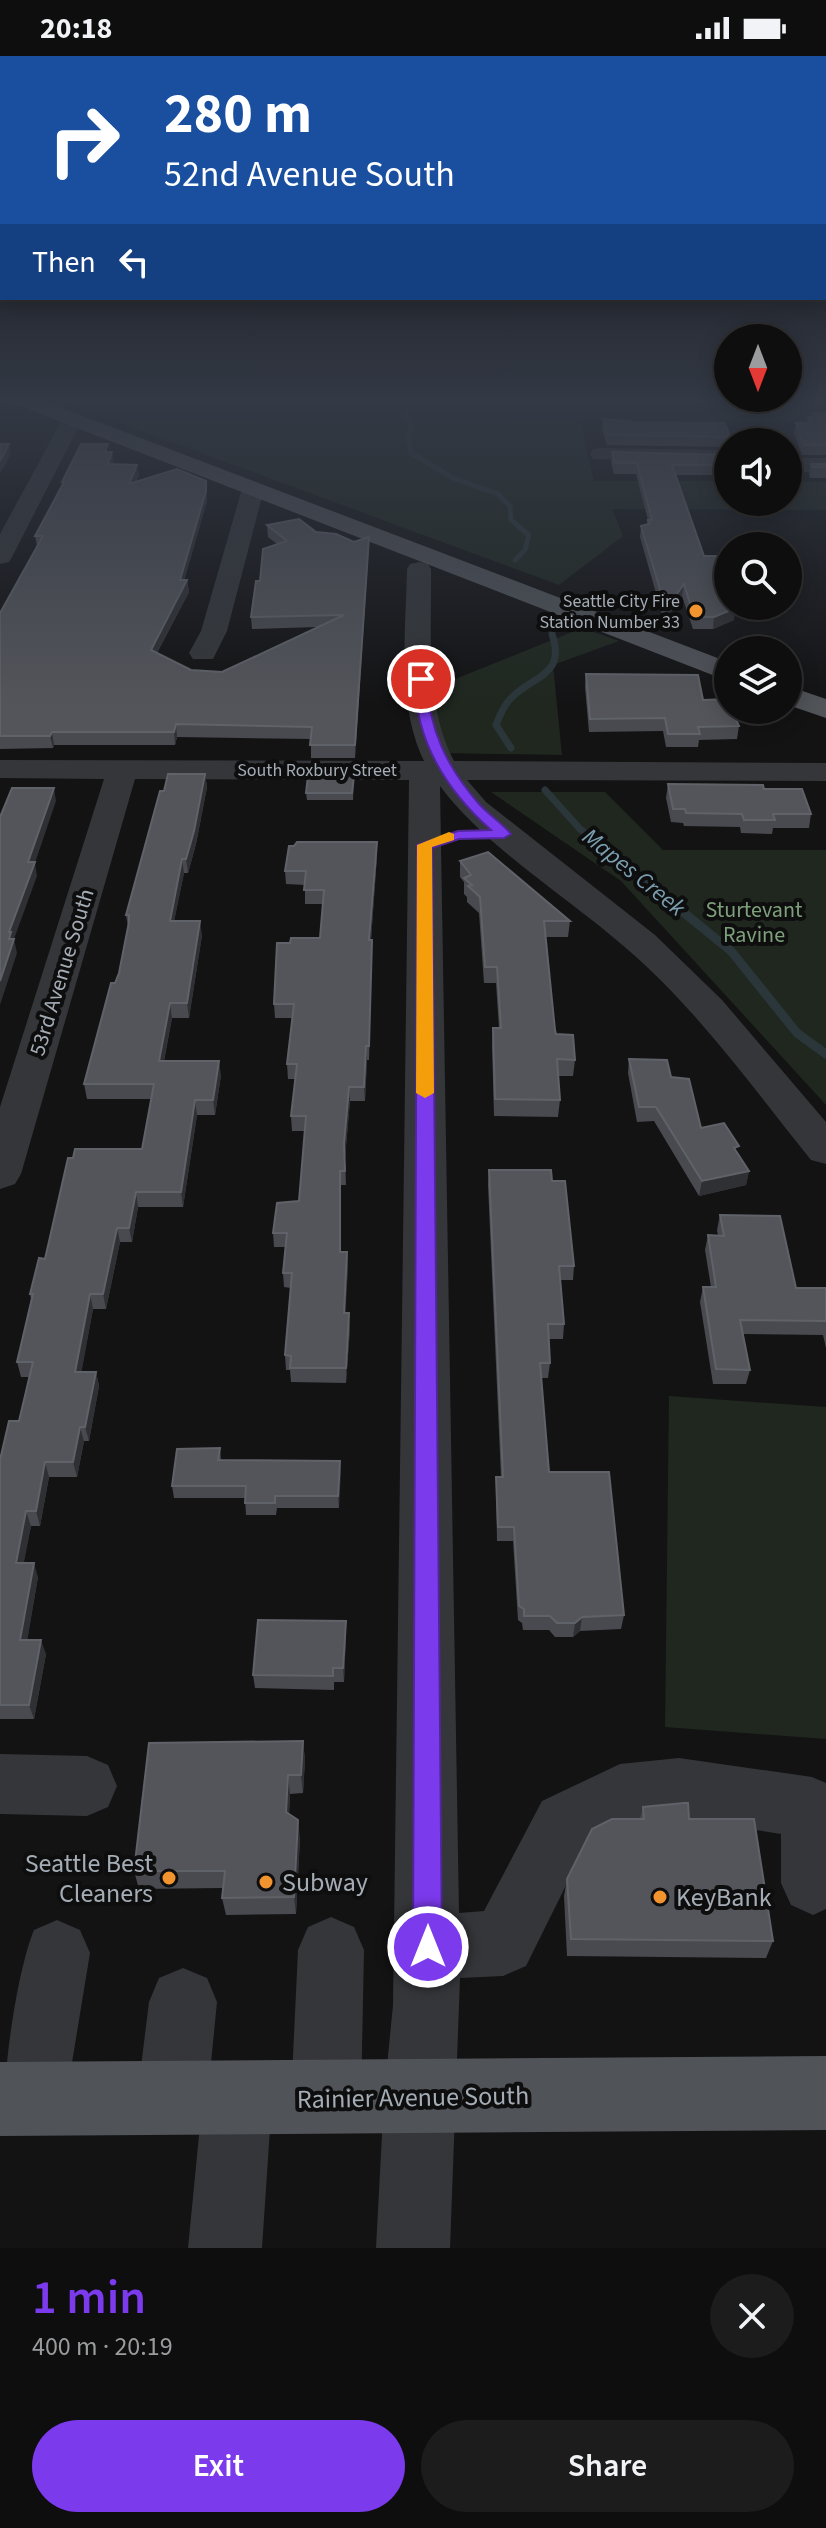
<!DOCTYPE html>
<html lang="en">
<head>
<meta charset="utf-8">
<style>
  body { margin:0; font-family:"Source Sans 3",sans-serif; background:#1c1c1d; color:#f1f3f6; height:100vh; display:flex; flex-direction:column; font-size:30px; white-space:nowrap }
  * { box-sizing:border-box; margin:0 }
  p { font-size:26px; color:#9b9c9e }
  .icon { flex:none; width:44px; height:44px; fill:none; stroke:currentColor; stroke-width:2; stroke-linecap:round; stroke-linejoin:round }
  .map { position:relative; height:2192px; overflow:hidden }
  .drawer { display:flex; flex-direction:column; background:#0e0e0f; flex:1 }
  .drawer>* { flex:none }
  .banner { position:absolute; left:0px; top:0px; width:826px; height:244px; box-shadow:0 4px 20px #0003,0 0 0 2px #2e2e2f; background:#1a4fa0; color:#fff; overflow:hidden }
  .needle { width:52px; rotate:180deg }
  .fabs { position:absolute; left:714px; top:268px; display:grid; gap:16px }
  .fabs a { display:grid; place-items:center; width:88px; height:88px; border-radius:50%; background:#0e0e0f; box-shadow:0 4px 20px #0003,0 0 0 2px #2e2e2f; font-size:40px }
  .pin { position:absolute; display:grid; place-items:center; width:68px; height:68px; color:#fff; margin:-34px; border:4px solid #fff; border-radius:50%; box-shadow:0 2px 8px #0007 }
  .me { position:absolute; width:88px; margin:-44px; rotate:0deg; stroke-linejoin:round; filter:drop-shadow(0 0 6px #0008) }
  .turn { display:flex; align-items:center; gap:28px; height:168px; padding:0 32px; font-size:36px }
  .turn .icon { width:104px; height:104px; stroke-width:2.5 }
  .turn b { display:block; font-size:56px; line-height:68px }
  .then { display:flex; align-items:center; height:76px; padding:0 32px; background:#0003; gap:16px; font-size:30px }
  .round { display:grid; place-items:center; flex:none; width:84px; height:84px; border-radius:42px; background:#1c1c1d }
  .summary { display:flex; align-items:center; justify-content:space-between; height:136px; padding:0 32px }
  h1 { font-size:48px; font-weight:600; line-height:60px; color:#7c3aed }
  .primary-button { display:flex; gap:16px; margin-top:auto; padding:16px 32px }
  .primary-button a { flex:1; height:92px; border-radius:48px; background:#7c3aed; color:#fff; font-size:32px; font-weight:600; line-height:92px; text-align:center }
  .primary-button a+a { background:#1c1c1d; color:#f1f3f6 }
  .status { display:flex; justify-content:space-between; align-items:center; height:56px; padding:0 40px; background:#0e0e0f; direction:ltr }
  .status svg { height:22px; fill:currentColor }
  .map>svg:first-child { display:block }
  .green { fill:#1f271f }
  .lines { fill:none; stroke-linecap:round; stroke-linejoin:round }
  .stream-far2 { stroke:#2b363a; stroke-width:5 }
  .stream-far1 { stroke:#2b363a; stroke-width:7 }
  .stream { stroke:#2b363a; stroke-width:9 }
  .minor { fill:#343639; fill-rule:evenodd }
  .major { fill:#505358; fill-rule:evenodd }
  .wall { fill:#494a4f }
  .shaded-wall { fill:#2f3033 }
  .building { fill:#53555a; stroke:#5f6268; stroke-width:2 }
  .route { fill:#7c3aed; stroke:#51269a; stroke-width:2 }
  .slow { fill:#f59e0b }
  .poi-dot { fill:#f1942f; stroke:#0e0e0f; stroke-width:3 }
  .labels { text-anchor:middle; stroke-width:8; stroke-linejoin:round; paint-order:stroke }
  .far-poi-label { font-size:18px; fill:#a4acb5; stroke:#0e0e0f; text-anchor:end }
  .far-street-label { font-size:18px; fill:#a4acb5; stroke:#0e0e0f }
  .park-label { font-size:22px; fill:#7ea07b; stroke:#0e0e0f }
  .street-label { font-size:22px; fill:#a4acb5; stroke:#0e0e0f }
  .water-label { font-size:24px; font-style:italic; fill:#7b9fb0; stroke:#0e0e0f }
  .near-poi-label { font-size:26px; fill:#a4acb5; stroke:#0e0e0f; text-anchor:start }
  .near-street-label { font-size:26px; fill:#a4acb5; stroke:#0e0e0f }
</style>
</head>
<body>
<div class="status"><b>20:18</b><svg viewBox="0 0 49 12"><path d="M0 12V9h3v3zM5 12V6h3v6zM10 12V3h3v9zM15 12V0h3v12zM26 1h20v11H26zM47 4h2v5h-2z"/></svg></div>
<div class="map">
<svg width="826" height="2192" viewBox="0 0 826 2192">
  <rect width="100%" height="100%" fill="#131314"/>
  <!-- green -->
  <g class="green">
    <path d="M52,342h774v23h-246l14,60h134v21h60v-21l38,1v28l-214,-1 11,27 -64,49z"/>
    <path d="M582,572l37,13 -66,24 9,90 -123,-2 -4,-66z"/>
    <path d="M491,736h114l58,58h163v255l-205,-224z"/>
    <path d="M669,1340l157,11v332l-161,-12z"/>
  </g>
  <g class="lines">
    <!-- stream-far2 -->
    <g class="stream-far2">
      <path d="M392,347l18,-5"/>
      <path d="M405,358l7,12 -4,11 3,16 42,25 45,16 12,12 1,14 18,15 -4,15 -10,10"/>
    </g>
    <!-- stream-far1 -->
    <g class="stream-far1">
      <path d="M511,692l-15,-23c4,-10 8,-20 16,-28 23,-22 54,-22 40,-63"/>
      <path d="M545,734l35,39 46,37"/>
    </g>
    <!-- stream -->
    <path class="stream" d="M624,808l107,87 66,82 29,21"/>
    <!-- minor -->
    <g class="minor">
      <path d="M72,358l10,6 -70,137 -3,5 -9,2v-30l62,-114z"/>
      <path d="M601,392l127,2v12l-135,-3 -3,-5 3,-5z"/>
      <rect x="788" y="402" width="38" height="14"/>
      <path d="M253,426l11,7 -37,142 -14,28h-20l-4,-6 12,-22 41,-142z"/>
      <path d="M419,506l9,2 3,5c1,64 -7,134 23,192l372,2v18l-359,-1 19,22 169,133 67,65 104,122v42l-15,-4c-58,-72 -113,-150 -184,-211 -58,-51 -142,-102 -187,-163l19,1127 25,-2 58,-110 78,-37 59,-6 133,19 14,6v126l-13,6 -22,-10 -10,-22v-49l-102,-16 -53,6 -40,21 -60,121 -23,10 -43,2 -10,270h-74l8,-151 9,-92 16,-1225 -274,-1 -114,395 -6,10 -15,5v-82l104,-328 -104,-1v-18l424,1c-28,-59 -18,-129 -17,-192l3,-5z"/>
      <path d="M0,1698l87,2 21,9 9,21 -9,21 -21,9 -87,-2z"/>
      <path d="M331,1861l23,10 10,23 -3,148 -10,25 -25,10 -25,-10 -10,-25 7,-148 10,-23z"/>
      <path d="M57,1864l23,10 10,23 -24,146 -10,25 -25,10 -25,-10c-6,-40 11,-154 28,-194z"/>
      <path d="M183,1912l24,10 10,24 -8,81 3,-9 25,-10 25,10 10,25 -10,149h-74l13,-133 -4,9 -25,10 -25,-10 -10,-25 12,-97 10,-24z"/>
    </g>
    <!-- major -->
    <g class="major">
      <path d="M7,342h29l692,264v19l-718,-279z"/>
      <path d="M788,630l38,13v19l-38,-13z"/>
      <path d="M826,2000v74l-826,6v-74z"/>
    </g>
  </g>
  <!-- wall -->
  <g class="wall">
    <path d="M813,357h13v42h-24l-8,-22 2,-10h11l1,-6h4z"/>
    <path d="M603,363l127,18 -1,5h-1v5l-121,-2 -5,-15z"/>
    <path d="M109,396h3l1,12 26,11 -3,7 70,-1 1,20 -23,79h3l2,12 -32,61 34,17 31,2 95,-45 -65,2 -1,-12 9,-36 17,-37 -9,-7 -1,-12 49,7 38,10 15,-5 -14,221h-44v-19l-134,-2 -2,8h-121l-1,3 -53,1v-136l37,-67 -2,-10 27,-50v-4z"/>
    <path d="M612,396l116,3v20h-53l29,81h24v23l-3,2 9,39 -21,9h-20l-11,-33 -18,25 -24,-84 1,-11 6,-2 1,-4 -12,-46h-22l-3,-12z"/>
    <path d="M811,408h15v14h-16l-1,-3z"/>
    <path d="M586,618l117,26 36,26 -2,13 -38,1 -1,7h-32l-3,-16 -74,1 -4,-45z"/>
    <path d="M205,718l2,13 -11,57 -8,29h-4l-10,48 28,14 -13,83h-17l-8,43 57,14 -6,40h-18l-14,92h-45l-6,35h-12l-14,67h-13l-12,63h15l3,14 -10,55h-5l-7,36h-28l-9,49h-9l-8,37 15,14 -11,63 19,14 -12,65h-34v-259l19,-39 10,-44h-8l-4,-15 14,-63 -1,-5 15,-35 97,-110 9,-50h-64l-3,-15 31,-101 4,-10 9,-46 -2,-12 38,-124z"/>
    <path d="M354,720l-1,24h-46l-1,-7z"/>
    <path d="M668,728l143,30 -2,14h-36l-1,6 -31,-1 -1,-6 -56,-1 -1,-3 -12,-1 -5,-24z"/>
    <path d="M377,800l-6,84 1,14 -3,106h-2l-2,41h-15l-5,57 1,27h-5v67h6l1,14 -3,47 5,15 -4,55 -55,-1 -1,-12h-4l-1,-15 6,-67 -7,-1 -1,-14 2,-26h-11l-1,-14 26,-32 6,-70h-13l-1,-15 4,-37h-7l-1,-15 5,-46h-17l-1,-14 16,-61 30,-5 3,-34h-18v-19l-19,-1 -1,-13z"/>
    <path d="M460,805l110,60 -2,16h-22l9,93 1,4 19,26 -2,16h-15l2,24 -2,17 -64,-1 -2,-71 1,-17h6l-3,-45h-12l-5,-70 -12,-11v-5l-3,-3v-12l-4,-5z"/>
    <path d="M629,1003l42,18 30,51 37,25 11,18 -3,14 -47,11 -45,-75 -17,1 -9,-49z"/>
    <path d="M489,1114l63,11 22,85 -1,14h-13l4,44 -1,15h-15l2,24 -2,15h-7l8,94 75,143 -3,14 -41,2 -7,6h-18l-6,-7h-26l-1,-7 -4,-3 -5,-79h-16l-1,-49v-15h5l-13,-292z"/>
    <path d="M720,1159l76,73h30v60l-3,-13 -80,-1 7,36 -4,14h-33l-13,-82 3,-15h8l-6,-37 3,-15 10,1 -1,-6z"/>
    <path d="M220,1392l1,12 119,1 -1,47h-62l-1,7h-30l-1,-17h-71l-2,-12z"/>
    <path d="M346,1579l-2,47h-10v8l-79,-2 -2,-13z"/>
    <path d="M303,1685l2,19 -2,33 -13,1 -1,20 11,24 -4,76 -70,1 -4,-17 1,-10 -84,1 -5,-18z"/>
    <path d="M643,1751l46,12 84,122 -7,17 -199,-2 -3,-60 3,-17 73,-60z"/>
  </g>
  <!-- shaded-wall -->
  <g class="shaded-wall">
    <path d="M9,388l2,10 -11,20v-13z"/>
    <path d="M112,396l2,11 -5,12 -1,-11z"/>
    <path d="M137,409l2,10 -9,20 -1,-11z"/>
    <path d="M206,425l1,20 -26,91 -1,-12z"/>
    <path d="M369,481v12l-14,209v-13z"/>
    <path d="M728,513v10l-8,4 1,-11z"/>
    <path d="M187,524l2,12 -37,70 -1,-12z"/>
    <path d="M684,528l-2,12 -18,25 2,-12z"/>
    <path d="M736,552l-2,12 -21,9 1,-12z"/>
    <path d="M176,668l1,13 -2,8 -1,-13z"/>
    <path d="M52,676l2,13 -1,3 -3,-12z"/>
    <path d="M205,718l2,13 -11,57 -8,29 -2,-14z"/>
    <path d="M54,732l2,13 -21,62 2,13 -23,63 3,14 -17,52v-24l9,-49 19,-70z"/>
    <path d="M377,786v14l-7,98 -1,-14z"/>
    <path d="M182,803l2,14 -13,63 -1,-15z"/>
    <path d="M200,865l2,14 -13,83 -2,-15z"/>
    <path d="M170,947l2,15 -11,57 -2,-14z"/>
    <path d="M366,990l1,14 -2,41 -1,-14z"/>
    <path d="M219,1005l2,14 -6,40 -2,-15z"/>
    <path d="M349,1031l1,14 -5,57 -1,-14z"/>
    <path d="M195,1044l2,15 -14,92 -2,-15z"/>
    <path d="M749,1115l-3,14 -47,11 3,-15z"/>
    <path d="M136,1136l2,15 -6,35 -3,-14z"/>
    <path d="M117,1172l3,14 -14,67 -3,-15z"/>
    <path d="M347,1196l1,14 -3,62 -1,-15z"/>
    <path d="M90,1238l3,15 -14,77 -4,-14z"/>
    <path d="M349,1257l1,15 -4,55v-15z"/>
    <path d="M96,1316l3,14 -10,55 -4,-14z"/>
    <path d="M80,1371l4,14 -7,36 -4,-15z"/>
    <path d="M340,1405l1,12 -2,35 -1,-12z"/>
    <path d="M45,1406l4,15 -9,49 -4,-15z"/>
    <path d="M26,1455l5,15 -10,52 -5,-15z"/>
    <path d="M34,1507l4,14 -13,77 -5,-14z"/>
    <path d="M582,1561l-2,14 -7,6 2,-14z"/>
    <path d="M346,1565v14l-2,47 -1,-14z"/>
    <path d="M41,1584l5,14 -12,65 -5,-14z"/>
    <path d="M303,1685l2,19 -2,33 -2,-18z"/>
    <path d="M288,1719l2,19 -2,37 -2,-19z"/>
    <path d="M298,1764l2,18 -4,76 -2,-17z"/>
  </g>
  <!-- building -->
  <g class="building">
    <path d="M813,357h13v32h-22l-8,-22h15l-3,-6h7z"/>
    <path d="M603,363l31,3 91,1 5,14 -122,-2z"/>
    <path d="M0,388h9l-9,17z"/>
    <path d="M81,388h27l-3,8h7l-4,12 29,1 -8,19 48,-15 29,12v10l-26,89h7l-36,70 40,20 31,2 122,-57 -93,2 5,-36h4l3,-32 24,-8 -20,-16 32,-6 17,13 20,2 18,8 15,-5 -14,208h-45l2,-18 -136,-3 -2,8h-122l-2,4h-50v-123l43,-77h-8l29,-54h-2z"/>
    <path d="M612,396l116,3v10h-56l32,91h24v13l-7,3 7,17v17h7l1,2 -22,9h-20l-10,-33 -18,25 -25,-83 8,-2 -1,-4h4l-15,-57h-22z"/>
    <path d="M811,408h15v3h-14z"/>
    <path d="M586,618l112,1 5,25 25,-1v11h4l7,16 -41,1 2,7h-32l-3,-16 -75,1z"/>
    <path d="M168,718h37l-11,57 -8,28h-4l-12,62h30l-13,82h-17l-11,58h60l-6,39h-18l-14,92h-45l-7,36h-12l-14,66h-13l-15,78h21l-11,55h-5l-7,35h-28l-9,49h-10l-10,52h18l-14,77h21l-12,65h-29v-245l9,-39h10l14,-59h-16l16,-68h-3l9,-36 6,1 23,-101h5l2,-9h67l12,-65h-70l27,-101h4l4,-10 10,-51v-7h-3l34,-124h4z"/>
    <path d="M308,720h46l-2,17h-46z"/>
    <path d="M668,728l95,1 1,4h38l9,25h-38l2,6h-31l-2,-6 -56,-1 -1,-4h-12z"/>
    <path d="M12,732h42l-26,74h7l-26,70h2l-2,7h5l-14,42v-164z"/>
    <path d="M297,786h80l-8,98h3l-3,106h-3l-2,41h-15l-5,57 1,27h-5v81h7l-3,61h5l-3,55h-56l1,-12 -6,-1 7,-82h-9l4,-40h-14l4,-30 22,-2 7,-85h-15l6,-52h-10l7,-60h-20l3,-61h13l1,-5h29l4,-48h-20l2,-19h-21l4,-25h5z"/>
    <path d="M488,796l82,69h-26l11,109 1,4 17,1 2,25 -18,-1 3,41 -65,-1 -2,-71h8l-4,-61h-12l-5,-70 -12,-11 4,-1 -8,-7 7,-3 -11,-14z"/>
    <path d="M629,1003l38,1 4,17 18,2 12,49 23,-5 15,23 -5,2 15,23 -47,10 -46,-74h-17z"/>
    <path d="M489,1114h62l1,11h13l9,85h-15l5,58h-16l2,39h-10l9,109h60l15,143 -42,2 -7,6h-18l-7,-7h-26v-7l-5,-3 -5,-79h-16l-2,-50h7z"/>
    <path d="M720,1159l60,1 16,72h30v33l-86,-1 10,50 -34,-1 -13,-82h13l-8,-52 16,1z"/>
    <path d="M220,1392l-2,12 122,1 -2,35h-63v7h-30l1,-17h-74l5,-37z"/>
    <path d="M258,1564l88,1 -3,47h-10v8l-80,-1z"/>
    <path d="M303,1685l-2,34h-13l-2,37 12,8 -4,77 -72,1 3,-27h-91l15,-128z"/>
    <path d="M684,1747h4l1,16h65l19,122 -202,-2 -4,-60 25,-50 20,-10h32l-1,-12z"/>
  </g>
  <!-- sky -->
  <linearGradient id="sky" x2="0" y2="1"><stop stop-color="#0a0a0b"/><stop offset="0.53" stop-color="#333945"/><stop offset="1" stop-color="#333945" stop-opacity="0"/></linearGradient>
  <rect width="826" height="649" fill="url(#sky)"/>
  <!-- route -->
  <path class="route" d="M421,620l6,3c1,50 20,88 52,125 10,11 23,19 32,30l-7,4 -45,1 -27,9 10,1099 -4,10 -10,5 -10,-5 -5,-10 4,-1102 41,-14 33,-1c-45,-40 -76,-89 -76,-151z"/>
  <!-- slow -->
  <path class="slow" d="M449,776l5,2v6l-22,7 2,246 -9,5 -9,-5 1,-248z"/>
  <!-- markers -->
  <g class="poi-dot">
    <circle cx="696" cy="555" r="8"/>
    <circle cx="169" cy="1822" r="8"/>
    <circle cx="266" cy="1826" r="8"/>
    <circle cx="660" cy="1841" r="8"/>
  </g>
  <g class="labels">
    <!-- far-poi labels -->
    <g class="far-poi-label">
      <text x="680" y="551">Seattle City Fire<tspan x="680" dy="21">Station Number 33</tspan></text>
    </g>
    <!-- far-street labels -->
    <g class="far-street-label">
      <text x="317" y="720">South Roxbury Street</text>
    </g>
    <!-- park labels -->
    <g class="park-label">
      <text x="754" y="861">Sturtevant<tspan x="754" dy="25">Ravine</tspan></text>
    </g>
    <!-- street labels -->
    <g class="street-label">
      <text transform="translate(61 916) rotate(-73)" y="8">53rd Avenue South</text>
    </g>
    <!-- water labels -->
    <g class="water-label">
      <text transform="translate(634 816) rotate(39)" y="8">Mapes Creek</text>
    </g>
    <!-- near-poi labels -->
    <g class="near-poi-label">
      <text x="153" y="1816" text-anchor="end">Seattle Best<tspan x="153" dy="30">Cleaners</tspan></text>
      <text x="282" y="1835">Subway</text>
      <text x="676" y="1850">KeyBank</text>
    </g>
    <!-- near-street labels -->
    <g class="near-street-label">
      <text transform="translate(413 2041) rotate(-1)" y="9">Rainier Avenue South</text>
    </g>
  </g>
</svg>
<div class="fabs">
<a><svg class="needle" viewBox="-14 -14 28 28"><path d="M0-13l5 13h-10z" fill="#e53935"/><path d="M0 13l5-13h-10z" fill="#9b9c9e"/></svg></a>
<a><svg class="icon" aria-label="sound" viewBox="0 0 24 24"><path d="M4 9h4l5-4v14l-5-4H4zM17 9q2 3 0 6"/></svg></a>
<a><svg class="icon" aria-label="search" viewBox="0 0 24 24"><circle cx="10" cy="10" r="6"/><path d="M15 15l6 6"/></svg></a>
<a><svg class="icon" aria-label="layers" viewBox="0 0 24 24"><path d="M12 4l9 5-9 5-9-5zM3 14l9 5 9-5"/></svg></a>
</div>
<div class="pin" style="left:421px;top:623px;background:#d93025"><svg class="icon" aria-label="arrive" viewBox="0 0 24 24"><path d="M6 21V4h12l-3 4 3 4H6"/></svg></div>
<svg class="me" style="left:428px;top:1891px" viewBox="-20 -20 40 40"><circle r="17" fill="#7c3aed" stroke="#fff" stroke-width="3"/><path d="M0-11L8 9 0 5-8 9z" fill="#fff"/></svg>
<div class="banner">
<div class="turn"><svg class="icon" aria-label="right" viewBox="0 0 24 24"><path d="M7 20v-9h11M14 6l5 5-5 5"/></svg><div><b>280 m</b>52nd Avenue South</div></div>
<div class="then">Then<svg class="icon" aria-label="left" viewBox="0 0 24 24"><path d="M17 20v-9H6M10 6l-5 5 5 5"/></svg></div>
</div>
</div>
<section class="drawer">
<div class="summary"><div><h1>1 min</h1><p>400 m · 20:19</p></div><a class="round"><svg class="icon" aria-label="close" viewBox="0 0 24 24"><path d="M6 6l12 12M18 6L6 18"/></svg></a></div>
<div class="primary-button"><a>Exit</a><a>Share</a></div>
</section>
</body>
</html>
